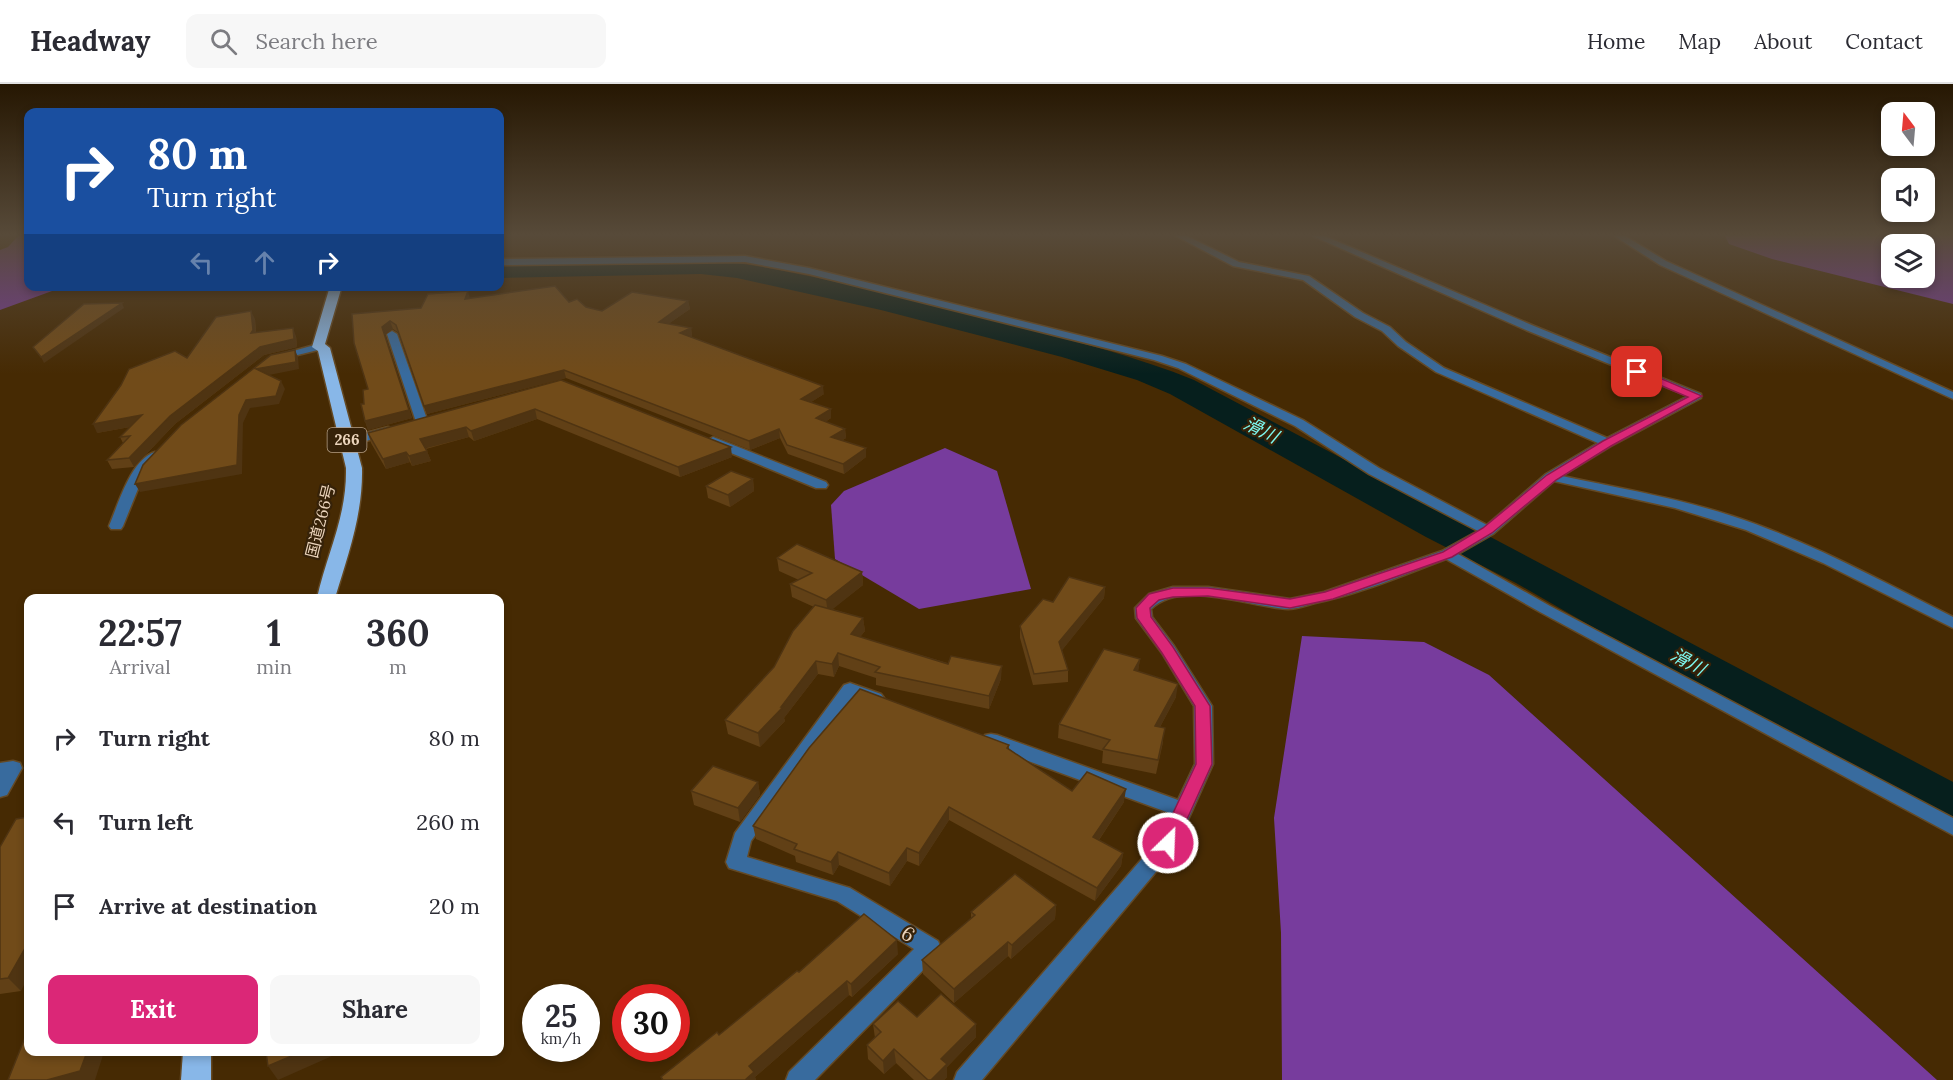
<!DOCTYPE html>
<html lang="en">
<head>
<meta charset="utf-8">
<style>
  body { margin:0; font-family:Lora,"Noto Sans JP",serif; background:#f7f7f7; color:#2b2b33; height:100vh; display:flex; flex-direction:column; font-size:22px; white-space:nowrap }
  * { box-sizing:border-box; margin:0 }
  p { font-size:20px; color:#7c7c81 }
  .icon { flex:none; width:33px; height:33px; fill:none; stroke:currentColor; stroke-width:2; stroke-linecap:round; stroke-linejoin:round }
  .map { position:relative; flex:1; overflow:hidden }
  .drawer { position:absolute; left:24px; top:510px; width:480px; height:462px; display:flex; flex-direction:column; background:#fff; border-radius:12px; box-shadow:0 3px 9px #0003 }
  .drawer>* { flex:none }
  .banner { position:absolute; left:24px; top:24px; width:480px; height:183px; border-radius:12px; box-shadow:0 3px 9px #0003; background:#1a4fa0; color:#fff; overflow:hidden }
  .needle { width:39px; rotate:344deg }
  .tools { position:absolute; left:1881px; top:18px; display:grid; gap:12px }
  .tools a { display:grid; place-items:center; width:54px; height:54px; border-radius:12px; background:#fff; box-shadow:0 3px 9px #0003; font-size:30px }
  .speed { position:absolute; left:522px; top:900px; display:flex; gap:12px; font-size:30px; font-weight:700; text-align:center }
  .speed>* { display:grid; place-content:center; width:78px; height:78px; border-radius:50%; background:#fff; box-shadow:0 3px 9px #0003; line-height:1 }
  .speed small { font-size:15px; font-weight:400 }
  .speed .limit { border:9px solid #d22; background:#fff; color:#111 }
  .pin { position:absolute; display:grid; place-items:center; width:51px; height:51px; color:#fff; margin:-26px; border-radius:12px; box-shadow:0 3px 9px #0006 }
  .me { position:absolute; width:66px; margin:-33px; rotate:24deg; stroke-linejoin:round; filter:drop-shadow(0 0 4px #0008) }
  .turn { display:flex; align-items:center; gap:21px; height:126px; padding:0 24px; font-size:27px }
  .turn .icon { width:78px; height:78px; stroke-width:2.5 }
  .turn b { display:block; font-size:42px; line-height:51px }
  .lanes { display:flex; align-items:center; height:57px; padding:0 24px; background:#0003; justify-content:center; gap:30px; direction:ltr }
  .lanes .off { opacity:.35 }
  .eta { display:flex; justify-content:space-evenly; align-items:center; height:102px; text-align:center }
  .eta b { font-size:36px; font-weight:700; line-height:42px }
  .primary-button { display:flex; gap:12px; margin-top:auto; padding:12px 24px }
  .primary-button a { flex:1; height:69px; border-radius:12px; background:#db2777; color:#fff; font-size:24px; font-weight:700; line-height:69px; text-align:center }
  .primary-button a+a { background:#f7f7f7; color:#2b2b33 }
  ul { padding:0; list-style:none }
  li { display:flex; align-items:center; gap:18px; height:84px; padding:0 24px }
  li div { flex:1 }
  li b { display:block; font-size:22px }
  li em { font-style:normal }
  header { display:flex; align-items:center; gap:36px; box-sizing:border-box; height:84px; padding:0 30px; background:#fff; border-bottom:2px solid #e1e1e2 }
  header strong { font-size:28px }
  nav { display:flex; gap:33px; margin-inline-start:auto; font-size:21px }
  .search { width:420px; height:54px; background:#f7f7f7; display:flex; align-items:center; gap:15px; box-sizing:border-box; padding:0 21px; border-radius:12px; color:#7c7c81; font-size:22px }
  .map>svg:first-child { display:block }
  .forest { fill:#773c9d; fill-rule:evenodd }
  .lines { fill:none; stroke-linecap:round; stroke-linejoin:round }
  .river { fill:#061f1d; fill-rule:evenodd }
  .minor-casing { stroke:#644924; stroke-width:3 }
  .highway-casing { stroke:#644924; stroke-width:3 }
  .minor { fill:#386b9e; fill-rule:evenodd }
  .highway { fill:#88b7e8; fill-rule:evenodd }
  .wall { fill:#614016 }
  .shaded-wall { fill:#4f3412 }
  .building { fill:#714b19; stroke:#4f3412; stroke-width:1.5 }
  .route { fill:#db2777; stroke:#8e194d; stroke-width:1.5 }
  .labels { text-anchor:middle; stroke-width:4.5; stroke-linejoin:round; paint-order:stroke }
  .shield { fill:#362209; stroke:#b59f86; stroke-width:1.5 }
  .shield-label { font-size:15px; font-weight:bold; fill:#ebd4bc }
  .street-label { font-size:16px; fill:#ebd4bc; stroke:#362209 }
  .water-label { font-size:18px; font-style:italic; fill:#7df9f1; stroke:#362209 }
  .near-street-label { font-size:20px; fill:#ebd4bc; stroke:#362209 }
</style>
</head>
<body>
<header>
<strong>Headway</strong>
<div class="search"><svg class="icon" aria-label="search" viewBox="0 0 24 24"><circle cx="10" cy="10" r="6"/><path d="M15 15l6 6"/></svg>Search here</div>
<nav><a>Home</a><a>Map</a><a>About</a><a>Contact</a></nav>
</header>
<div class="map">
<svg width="1953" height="996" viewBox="0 0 1953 996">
  <rect width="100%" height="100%" fill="#462a03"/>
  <!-- forest -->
  <g class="forest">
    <path d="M20,150h8v52l35,1 -63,23v-60l8,-3z"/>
    <path d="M1724,150h229v70l-181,-45 -43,-15zM1892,160h32v34h-32z"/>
    <path d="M945,364l52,23 34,118 -112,20 -84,-50 -4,-54 13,-14z"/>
    <path d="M1302,552l122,6 65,33 448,405h-655l-1,-147 -7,-115z"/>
  </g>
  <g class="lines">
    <!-- river -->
    <path class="river" d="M701,174c87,10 174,33 260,55 78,19 158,37 233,67l759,402v46l-20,-6 -41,-23 -376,-216 -90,-46 -256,-143 -33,-14 -75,-23 -181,-47 -144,-32 -36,-4 -201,4v-16z"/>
    <!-- minor casing -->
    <g class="minor-casing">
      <g id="minor">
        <path d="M1172,150h11l56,28 70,14 54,37 27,14 16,15 38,26 163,70 81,-42 -162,-66 -218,-96h12l214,92 167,68v4l-90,48 -49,30c57,12 115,22 170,40 77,25 149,65 221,101v11l-130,-65 -77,-33 -71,-22 -121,-27 -61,53 -35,20 92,52 403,212v17l-413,-223 -94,-53c-43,16 -86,35 -131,44 -8,2 -18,6 -27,6 -37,-2 -108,-30 -137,0l1,8 22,29 38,60 1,58 -38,85 -193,231h-28l3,-8 203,-234 12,-24 -187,-69 -3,-5 3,-5 6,-1 6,1 181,65 17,-36 -1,-58 -32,-53 -26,-35 -1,-10 14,-14 24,-7h35l82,12 34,-7 118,-41 36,-20 -109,-57 -74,-48 -117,-58 -24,-8 -345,-86 -64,-12 -245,3v-6l245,-3 64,12 353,88 24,8 117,56 76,48 108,57 59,-51 52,-31 -162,-71 -38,-26 -16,-15 -27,-14 -52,-37 -70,-14z"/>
        <path d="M1611,150h11l44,27 287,131v7l-293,-134z"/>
        <path d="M392,247l5,3 31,88 -2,3h-8l-2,-3 -29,-88z"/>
        <path d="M318,260l5,3 -1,2 -45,11 -5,-3z"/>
        <path d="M388,343l4,1v6l-45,12 -6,-4 2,-3z"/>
        <path d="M713,353l113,45 2,3 -2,3h-10l-107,-44 -2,-3z"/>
        <path d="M155,368l6,4 -17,18 -21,52 -2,3h-10l-2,-3c9,-21 22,-67 46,-74z"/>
        <path d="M850,599l31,11 3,4 -3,4 -6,2 -21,-7 -103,144 -4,16 103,31 88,53 3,7 -3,7 -123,125h-29l3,-8 125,-123 -77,-48 -108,-33 -3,-6 9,-29 109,-148z"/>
        <path d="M13,677l7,2 2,5 -15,27 -7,2v-34z"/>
      </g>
    </g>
    <!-- highway casing -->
    <g class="highway-casing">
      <g id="highway">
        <path d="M330,202h12l-17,58 5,4 32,120c1,46 -14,87 -27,130h-18c10,-45 30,-81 29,-130l-28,-117 -6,-4z"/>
        <path d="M183,968h28v28h-30z"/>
      </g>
    </g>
    <!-- minor -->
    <use href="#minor" class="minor"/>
    <!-- highway -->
    <use href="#highway" class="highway"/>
  </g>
  <!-- wall -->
  <g class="wall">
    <path d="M470,214l99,4 33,9 86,-10 2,8 -22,15 23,4 1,8 -1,1 133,57 -13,8 20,7v9l-6,4 20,7 1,9 -5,3 25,7v9l-22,17 -56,-20 -8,-16 -30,12 -184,-72 -139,36 -28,-81 -6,-4 -8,6 27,83 -44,12 -3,-9 -1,-17 4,-15 -16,-75 69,-6z"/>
    <path d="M255,235l1,13 40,4 1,11 -33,8 -89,69 -41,43 -22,2 -5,-9 16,-17 -3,-6 10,-10 -33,6 90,-75z"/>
    <path d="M561,296l171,77 -52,20 -143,-58 -63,22 -5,-4 -43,12 5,12 -19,5 -2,-4 -24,7 -15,-26 -3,-10z"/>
    <path d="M753,395l1,12 -24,16 -22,-9 -2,-12z"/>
    <path d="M777,474l85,14 1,13 -31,24 31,9 2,13 -5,6 141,42 -12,30 -113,-24v-7l-37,-12 -5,11 -16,-3 -34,44 1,3 -25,26 -32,-13 -3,-14 49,-53 40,-60 -22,-10 -2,-13 9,-4 -20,-9z"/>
    <path d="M1105,503l-1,11 -42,52 6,20v12l-35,3 -13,-47v-12l33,-24z"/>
    <path d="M1140,575l-2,12 38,26 -16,30 3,15 -7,32 -54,-11 1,-12 -45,-13 1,-14z"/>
    <path d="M1009,661v4l63,42 52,11 -25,38 24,13 -2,13 -26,35 -146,-81 -30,46 -12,-5 -17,25 -51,-21 -6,10 -37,-13 -1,-6 -39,-17 -3,-13z"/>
    <path d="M758,698l2,13 -20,27 -46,-17 -3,-14z"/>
    <path d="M0,763l21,144 -21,3z"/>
    <path d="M1056,821l-1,14 -44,40 -3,-3 -54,47 -31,-29 -1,-14 49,-41v-7z"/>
    <path d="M898,870l-46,43 -3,-2 -94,82 1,3h-94l-1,-3 58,-42 80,-63z"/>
    <path d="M917,933l59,20 -29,30v10l-3,3h-30l-18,-17 -12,11 -16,-15 -1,-14 8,-7 -2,-14z"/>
  </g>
  <!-- shaded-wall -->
  <g class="shaded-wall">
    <path d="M468,207l2,8h-5z"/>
    <path d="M688,217l2,8 -30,21 -1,-8z"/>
    <path d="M122,219l2,5 -80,55 -3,-6z"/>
    <path d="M251,227l4,8 1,18 -5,-4z"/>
    <path d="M390,237l3,8 -8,6 27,83 -44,12 -3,-9 17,-94z"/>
    <path d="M293,244l3,8 1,11 -33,8 -89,69 -41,43 -5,-9 41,-42 90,-69z"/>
    <path d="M691,244l1,8 -11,5 -1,-8z"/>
    <path d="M295,266l3,7 1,12 -40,8 -3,-8z"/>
    <path d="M564,286l2,8 -139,36 -3,-8z"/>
    <path d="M281,297l4,8 -6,15 -29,4 -7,15 -1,51 -102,18 -5,-8 104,-69 7,-15z"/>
    <path d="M823,302l1,8 -22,14 -1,-9z"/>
    <path d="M535,325l2,10 -63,22 -3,-10z"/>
    <path d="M831,325v9l-14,9 -1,-9z"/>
    <path d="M142,331l4,9 -49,9 -4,-9z"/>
    <path d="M466,343l3,10 -46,12 -3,-10z"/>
    <path d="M779,345l1,9 -30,12 -1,-9z"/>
    <path d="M845,345l1,9 -14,8 -1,-9z"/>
    <path d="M731,363l1,10 -52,20 -2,-10z"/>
    <path d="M866,364v9l-22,17 -1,-10z"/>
    <path d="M427,367l4,10 -19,5 -3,-10z"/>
    <path d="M406,368l4,10 -24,7 -3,-10z"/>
    <path d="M753,395l1,12 -24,16 -2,-12z"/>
    <path d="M862,488l1,13 -35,28 -2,-13z"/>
    <path d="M1105,503l-1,11 -45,56v-12z"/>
    <path d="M863,534l2,13 -13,16 -1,-13z"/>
    <path d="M838,569l1,13 -5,11 -2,-13z"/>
    <path d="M1140,575l-2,13 -4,-2z"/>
    <path d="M816,577l2,13 -34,44 1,3 -25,26 -2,-14 23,-26z"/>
    <path d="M1002,582l-1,13 -12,30v-13z"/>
    <path d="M1178,600l-2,13 -23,43 2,-14z"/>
    <path d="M758,698l2,13 -20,27 -2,-14z"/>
    <path d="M1126,705l-2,13 -32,48 1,-13z"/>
    <path d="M949,723v13l-30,46v-13z"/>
    <path d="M907,764v13l-17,25 -1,-13z"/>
    <path d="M838,768l1,13 -6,10 -2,-13z"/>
    <path d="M1123,769l-2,13 -26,35 2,-13z"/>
    <path d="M1056,821l-1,14 -44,40 1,-14z"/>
    <path d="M897,856l1,14 -46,43 -1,-13z"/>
    <path d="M1008,858v14l-54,47v-14z"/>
    <path d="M28,859v34l-7,14 -13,-13z"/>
    <path d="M847,897l2,14 -94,82 1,3h-11l4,-14z"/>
    <path d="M976,940v13l-29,30v10l-3,3h-13l10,-21z"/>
    <path d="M894,965l2,14 -12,11 -1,-13z"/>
    <path d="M87,968h17l-9,28h-48z"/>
    <path d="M301,968h40l-63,28 -10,-14z"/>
  </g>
  <!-- building -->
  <g class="building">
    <path d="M555,202l14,16 8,-3 9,8 16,4 30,-19 56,9 -29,21 32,6 -11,5 143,53 -22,13 30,10 -15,9 29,11 -14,8 35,11 -23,16 -56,-19 -8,-16 -30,12 -185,-71 -140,36 -28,-81 -6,-4 -8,6 27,83 -44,11 -4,-17h3l-1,-14 5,-1 -14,-46 -2,-29 69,-6 7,-14 40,-3 -3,8z"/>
    <path d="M122,219l-81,54 -8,-10 51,-43z"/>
    <path d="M251,227l2,19 -2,3 42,-5 1,11 -34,8 -90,69 -41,42 -22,2 23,-24 -10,1 22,-22 -49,9 28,-39 8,-16 46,-18 12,7 29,-41z"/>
    <path d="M295,266l1,12 -40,7 25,12 -5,15 -30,4 -7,15 -2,50 -102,19 8,-19 38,-40 90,-70z"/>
    <path d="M561,296l170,67 -53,20 -143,-58 -64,22 -5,-4 -46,12 7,12 -18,5 -3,-4 -23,7 -15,-26z"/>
    <path d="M731,387l22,8 -25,16 -22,-9z"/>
    <path d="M797,460l65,28 -36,28 -36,-16 22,-11 -35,-15z"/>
    <path d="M1069,493l36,10 -46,55 9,28 -34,4 -14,-48 23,-27 10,3z"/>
    <path d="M815,521l48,13 -12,16 97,30 3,-8 51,10 -13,30 -114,-24 5,-5 -42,-14 -6,11 -16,-3 -35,46h2l-25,26 -33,-13 49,-53 19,-36z"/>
    <path d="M1104,565l36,10 -6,11 44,14 -23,42 10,2 -7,32 -55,-11 7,-9 -51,-16z"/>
    <path d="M860,605l149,56 -2,3 65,43 15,-19 39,17 -33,48 30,16 -26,35 -148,-81 -30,46 -12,-5 -18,25 -51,-21 -7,10 -37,-13 3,-5 -44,-18 56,-78z"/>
    <path d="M713,682l45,16 -20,26 -47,-17z"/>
    <path d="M28,733v126l-20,35 -8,1v-132l16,-28z"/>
    <path d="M1015,790l41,31 -44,40 -4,-3 -54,47 -32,-29 53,-45 -4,-3z"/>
    <path d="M864,830l33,26 -46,44 -4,-3 -98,85 5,6 -9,8h-82l-2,-3 56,-45 2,3 78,-64 2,1z"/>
    <path d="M941,910l35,30 -35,35 6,5 -16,16h-3l-34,-31 -11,12 -16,-16 14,-13 -8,-8 25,-23 19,16z"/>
    <path d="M28,946v22h59l-7,19 -33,9h-39z"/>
    <path d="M266,968h35l-33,14z"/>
  </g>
  <!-- sky -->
  <linearGradient id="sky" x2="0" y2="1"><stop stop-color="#261702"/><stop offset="0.52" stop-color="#574a39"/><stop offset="1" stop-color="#574a39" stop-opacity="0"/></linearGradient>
  <rect width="1953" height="290" fill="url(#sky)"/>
  <!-- route -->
  <path class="route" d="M1634,286h7l61,26 -91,50 -55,34 -64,53 -40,24 -119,42 -43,9 -82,-12 -35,1 -14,3 -9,8 1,9 22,30 37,59 2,58 -38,84 -6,2 -7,-2 -2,-5 37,-79 -1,-58 -33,-53 -25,-35 -1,-10 13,-14 24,-6h35l82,11 35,-7 118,-40 40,-24 64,-53 56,-34 85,-44 -54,-23z"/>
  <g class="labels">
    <!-- shield labels -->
    <rect class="shield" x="327.5" y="344" width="39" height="24" rx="4.5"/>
    <g class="shield-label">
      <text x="347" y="361">266</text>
    </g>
    <!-- street labels -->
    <g class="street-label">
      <text transform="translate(320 437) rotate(-76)" y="6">国道266号</text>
    </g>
    <!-- water labels -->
    <g class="water-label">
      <text transform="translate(1261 346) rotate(26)" y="6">滑川</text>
      <text transform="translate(1688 578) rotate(29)" y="6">滑川</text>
    </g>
    <!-- near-street labels -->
    <g class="near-street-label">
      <text transform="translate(908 850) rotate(32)" y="7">6</text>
    </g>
  </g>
</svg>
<div class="tools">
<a><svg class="needle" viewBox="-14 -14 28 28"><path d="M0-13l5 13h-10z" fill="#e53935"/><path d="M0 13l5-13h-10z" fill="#7c7c81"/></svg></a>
<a><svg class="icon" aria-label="sound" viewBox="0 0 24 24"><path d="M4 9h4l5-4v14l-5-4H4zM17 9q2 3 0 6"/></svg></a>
<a><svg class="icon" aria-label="layers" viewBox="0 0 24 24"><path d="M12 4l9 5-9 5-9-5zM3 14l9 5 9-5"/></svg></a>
</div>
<div class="speed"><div>25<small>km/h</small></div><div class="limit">30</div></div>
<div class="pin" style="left:1637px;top:288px;background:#d93025"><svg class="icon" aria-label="arrive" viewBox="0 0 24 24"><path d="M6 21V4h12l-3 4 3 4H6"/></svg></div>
<svg class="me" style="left:1168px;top:759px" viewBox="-20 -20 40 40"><circle r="17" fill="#db2777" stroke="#fff" stroke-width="3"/><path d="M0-11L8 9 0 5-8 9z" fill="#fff"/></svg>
<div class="banner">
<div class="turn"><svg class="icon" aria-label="right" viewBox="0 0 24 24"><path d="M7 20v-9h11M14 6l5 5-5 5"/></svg><div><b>80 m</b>Turn right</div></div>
<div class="lanes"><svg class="icon off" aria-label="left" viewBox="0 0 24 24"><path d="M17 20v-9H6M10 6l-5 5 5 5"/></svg><svg class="icon off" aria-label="ahead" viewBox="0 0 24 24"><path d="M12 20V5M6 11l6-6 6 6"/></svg><svg class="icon" aria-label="right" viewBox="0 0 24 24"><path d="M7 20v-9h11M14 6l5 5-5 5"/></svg></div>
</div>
<section class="drawer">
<div class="eta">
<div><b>22:57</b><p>Arrival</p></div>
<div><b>1</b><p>min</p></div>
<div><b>360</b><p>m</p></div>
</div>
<ul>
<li><svg class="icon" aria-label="right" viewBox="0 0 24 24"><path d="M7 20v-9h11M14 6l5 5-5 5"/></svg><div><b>Turn right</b></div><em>80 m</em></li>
<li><svg class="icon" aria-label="left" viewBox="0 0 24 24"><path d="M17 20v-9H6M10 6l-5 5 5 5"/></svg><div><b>Turn left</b></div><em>260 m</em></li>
<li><svg class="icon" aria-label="arrive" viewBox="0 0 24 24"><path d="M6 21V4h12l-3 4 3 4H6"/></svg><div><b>Arrive at destination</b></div><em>20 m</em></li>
</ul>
<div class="primary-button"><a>Exit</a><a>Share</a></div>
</section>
</div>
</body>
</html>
